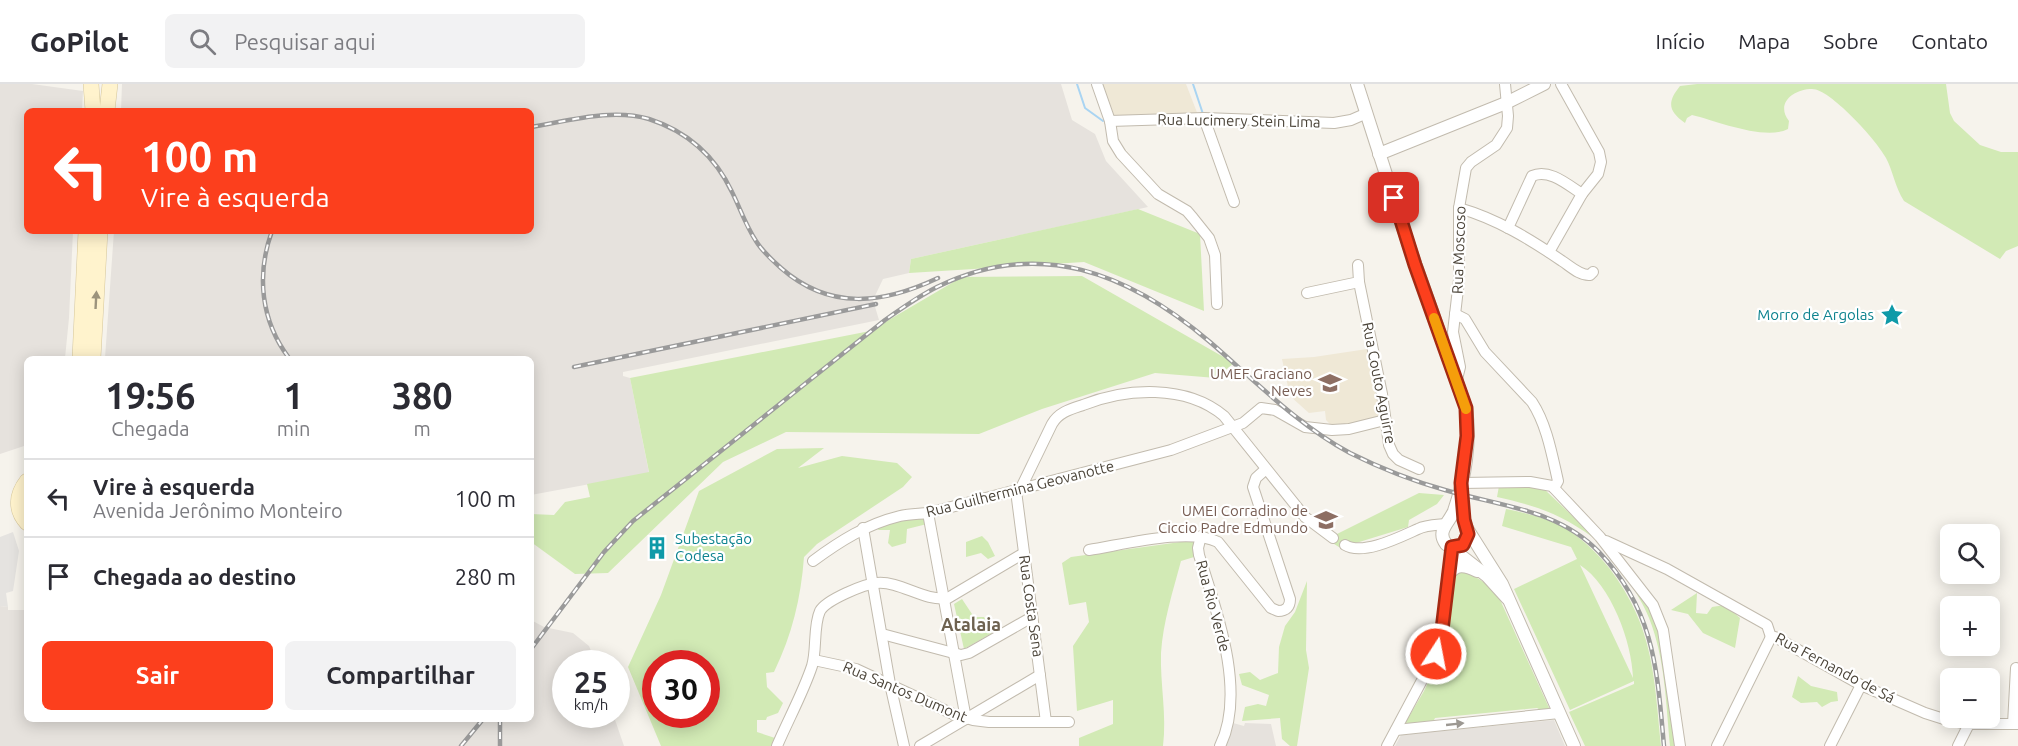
<!DOCTYPE html>
<html lang="pt">
<head>
<meta charset="utf-8">
<style>
  body { margin:0; font-family:Ubuntu,sans-serif; background:#f2f2f3; color:#2b2b33; height:100vh; display:flex; flex-direction:column; font-size:22px; white-space:nowrap }
  * { box-sizing:border-box; margin:0 }
  p { font-size:20px; color:#7c7c81 }
  .icon { flex:none; width:33px; height:33px; fill:none; stroke:currentColor; stroke-width:2; stroke-linecap:round; stroke-linejoin:round }
  .map { position:relative; flex:1; overflow:hidden }
  .drawer { position:absolute; left:24px; top:272px; width:510px; height:366px; display:flex; flex-direction:column; background:#fff; border-radius:9px; box-shadow:0 3px 15px #0003 }
  .drawer>* { flex:none }
  .top-card { position:absolute; left:24px; top:24px; width:510px; height:126px; border-radius:9px; box-shadow:0 3px 15px #0003; background:#fc3f1d; color:#fff; overflow:hidden }
  .controls { position:absolute; left:1940px; top:440px; display:grid; gap:12px }
  .controls a { display:grid; place-items:center; width:60px; height:60px; border-radius:9px; background:#fff; box-shadow:0 3px 15px #0003; font-size:30px }
  .speed { position:absolute; left:552px; top:566px; display:flex; gap:12px; font-size:30px; font-weight:700; text-align:center }
  .speed>* { display:grid; place-content:center; width:78px; height:78px; border-radius:50%; background:#fff; box-shadow:0 3px 15px #0003; line-height:1 }
  .speed small { font-size:15px; font-weight:400 }
  .speed .limit { border:9px solid #d22; background:#fff; color:#111 }
  .pin { position:absolute; display:grid; place-items:center; width:51px; height:51px; color:#fff; margin:-26px; border-radius:12px; box-shadow:0 3px 9px #0006 }
  .me { position:absolute; width:66px; margin:-33px; rotate:11deg; stroke-linejoin:round; filter:drop-shadow(0 0 4px #0008) }
  .turn { display:flex; align-items:center; gap:21px; height:126px; padding:0 18px; font-size:27px }
  .turn .icon { width:78px; height:78px; stroke-width:2.5 }
  .turn b { display:block; font-size:42px; line-height:51px }
  .eta { display:flex; justify-content:space-evenly; align-items:center; height:102px; text-align:center }
  .eta b { font-size:36px; font-weight:700; line-height:42px }
  .button { display:flex; gap:12px; margin-top:auto; padding:12px 18px }
  .button a { flex:1; height:69px; border-radius:9px; background:#fc3f1d; color:#fff; font-size:24px; font-weight:700; line-height:69px; text-align:center }
  .button a+a { background:#f2f2f3; color:#2b2b33 }
  ul { padding:0; list-style:none }
  li { display:flex; align-items:center; gap:18px; height:78px; padding:0 18px; border-top:2px solid #e1e1e2 }
  li div { flex:1 }
  li b { display:block; font-size:22px }
  li em { font-style:normal }
  header { display:flex; align-items:center; gap:36px; box-sizing:border-box; height:84px; padding:0 30px; background:#fff; border-bottom:2px solid #e1e1e2 }
  header strong { font-size:28px }
  nav { display:flex; gap:33px; margin-inline-start:auto; font-size:21px }
  .search { width:420px; height:54px; background:#f2f2f3; display:flex; align-items:center; gap:15px; box-sizing:border-box; padding:0 21px; border-radius:9px; color:#7c7c81; font-size:22px }
  .map>svg:first-child { display:block }
  .industrial { fill:#e6e2dd }
  .education { fill:#efe8d6 }
  .green { fill:#d2eab5; fill-rule:evenodd }
  .parking { fill:#e5e3e0 }
  .lines { fill:none; stroke-linecap:round; stroke-linejoin:round }
  .stream { stroke:#a9d4f2; stroke-width:2 }
  .minor-casing { stroke:#c2bbae; stroke-width:12 }
  .tertiary-casing { stroke:#c2bbae; stroke-width:14 }
  .secondary-casing { stroke:#d6c79b; stroke-width:16 }
  .minor { stroke:#fff; stroke-width:10 }
  .tertiary { stroke:#fff; stroke-width:12 }
  .secondary { stroke:#fff3cd; stroke-width:15 }
  .rail-casing { stroke:#9a9a9a; stroke-width:4.5 }
  .rail { stroke:#fff; stroke-width:2; stroke-dasharray:7; stroke-linecap:butt }
  .oneway { fill:#9c937c }
  .oneway2 { fill:#9c9892 }
  .route-casing { stroke:#a42913; stroke-width:15 }
  .route { stroke:#fc3f1d; stroke-width:10 }
  .slow { stroke:#f59e0b; stroke-width:10 }
  .labels { text-anchor:middle; stroke-width:4.5; stroke-linejoin:round; paint-order:stroke }
  .street-label { font-size:15px; fill:#4b4439; stroke:#fff }
  .culture-label { font-size:15px; fill:#0d838f; stroke:#fff; text-anchor:end }
  .education-label { font-size:15px; fill:#785e54; stroke:#fff; text-anchor:end }
  .quarter-label { font-size:18px; font-weight:bold; fill:#6e6250; stroke:#fff }
</style>
</head>
<body>
<header>
<strong>GoPilot</strong>
<div class="search"><svg class="icon" aria-label="search" viewBox="0 0 24 24"><circle cx="10" cy="10" r="6"/><path d="M15 15l6 6"/></svg>Pesquisar aqui</div>
<nav><a>Início</a><a>Mapa</a><a>Sobre</a><a>Contato</a></nav>
</header>
<div class="map">
<svg width="2018" height="662" viewBox="0 0 2018 662">
  <rect width="100%" height="100%" fill="#f6f3ec"/>
  <!-- industrial -->
  <g class="industrial">
    <path d="M0,0h32l51,7 -1,20h-55v120h46l-4,87 -4,40h-38v87l-27,9z"/>
    <path d="M122,0h939l11,36 23,14 11,27 42,46 -237,52 -2,14 -26,6 -10,21 6,20 -256,52v4l7,2 19,95 -118,22v-137h-426l9,-127h417v-120h-410z"/>
    <path d="M0,522l8,1v3h19v108h504v-98l13,7 29,6 16,13 7,17h-30v51h47l11,32h-624z"/>
    <path d="M1554,636l11,26h-170l6,-11z"/>
    <path d="M1233,639l11,3 1,-3 26,1 5,22h-50z"/>
  </g>
  <!-- education -->
  <g class="education">
    <path d="M1101,0h85l12,31 -86,2z"/>
    <path d="M1367,265l13,68 -38,9 -11,-1 -5,-5 -1,-9 -16,2 -19,-17 -8,-37 32,-2z"/>
  </g>
  <!-- green -->
  <g class="green">
    <path d="M1697,0h249l4,29 4,8 26,24 21,7h17v94l-12,5 -6,8 -96,-58c-9,-14 -11,-30 -18,-43 -11,-18 -28,-36 -43,-50 -7,-6 -21,-19 -31,-19 -18,0 -37,14 -23,32l-1,8c-23,12 -71,-8 -96,-14l-5,3 -2,5c-17,-12 -18,-21 -5,-37z"/>
    <path d="M1138,125l62,25 4,77 -120,-49 -175,11 2,-14z"/>
    <path d="M1082,192l152,87 -18,15 -61,-5 -113,36 -63,25 -193,-2 -63,30 -115,111 -33,1 -44,-32v-28l23,1 11,-13 25,-5 -3,-13 62,-12 -19,-94 240,-47 92,-54z"/>
    <path d="M824,364l-26,20 44,-12 55,7 15,14 -9,10 -86,57 -13,13c-3,41 -12,78 -30,115l-8,1 1,14 16,16 -5,10 -11,4 -1,3h-9v12l18,6 -3,8h-111l-33,-79 33,-72 38,-104 78,-42zM656,579h50v51h-50z"/>
    <path d="M1499,402h29l15,2 59,56c-37,-28 -60,-37 -105,-47z"/>
    <path d="M1419,409l25,2 -7,9 -28,16 -1,7 -52,16 -9,-2 -5,8 -11,-7 4,-7z"/>
    <path d="M1506,425c19,4 39,8 57,18 18,10 34,26 47,42 44,59 44,107 51,177h-76l-16,-34 65,-28v-3l-64,29 -56,-121 63,-30 -6,-12 -69,-21zM1580,481c31,20 52,77 53,113z"/>
    <path d="M924,432l3,8 -20,5 -1,14 -14,4 -4,-4 2,-13h-11l-5,-3z"/>
    <path d="M982,452l6,6 7,14 -7,3 -7,-6 -15,4v-15z"/>
    <path d="M1195,456l-1,17 -13,4c-8,30 -18,61 -20,92 -1,31 6,62 2,93h-84v-8l34,-14v-24l-36,11 -4,-65 16,-24 -3,-20 -17,3 -7,-42 9,-6z"/>
    <path d="M1466,487l24,15 7,7 53,117 -5,3 -8,-5 -102,10 -3,6 -28,1 20,-34 18,-38 5,-17 8,-61 1,-2z"/>
    <path d="M1307,497l-1,69 3,18 -12,78h-7l-8,-7 -2,-21 -38,3 3,-14 13,-3 8,2 3,-11 -27,-10 -3,-11 11,-2 10,8 18,-7 1,-26 6,-21 10,-14z"/>
    <path d="M1629,497l27,35 20,130h-6c-4,-43 -5,-88 -21,-128 -5,-13 -13,-25 -20,-37z"/>
    <path d="M1697,509l-1,20 11,1 5,-7 13,-2 15,13 -5,30 -32,-15 -15,-19 -17,-4z"/>
    <path d="M962,515l12,18h10l8,16 -28,16 -10,-45z"/>
    <path d="M1798,592l13,10 26,6 1,9 -7,1 -9,5 -5,-5 -16,1 -9,-6z"/>
  </g>
  <!-- parking -->
  <path class="parking" d="M13,448l6,19 -6,40 -7,2 2,14 -8,-1v-69z"/>
  <g class="lines">
    <!-- stream -->
    <g class="stream">
      <path d="M1077,0l8,24 18,13"/>
      <path d="M1193,0l10,30"/>
    </g>
    <!-- minor casing -->
    <g class="minor-casing">
      <g id="minor">
        <path d="M1097,0l13,37 3,20 8,13 37,40 29,17 6,7 16,20 6,17 2,49"/>
        <path d="M1204,34l30,84"/>
        <path d="M1110,37l94,-3 130,5 17,-3 16,-7"/>
        <path d="M1459,124c38,11 71,31 103,53 8,5 18,15 28,14l3,-3"/>
        <path d="M1508,144l24,-52c17,-8 36,9 50,18"/>
        <path d="M1549,168l33,-58 16,-20 3,-12 -2,-10 -38,-68"/>
        <path d="M1359,198l23,112 7,51 4,9 6,6 20,9"/>
        <path d="M1307,209l52,-11 -1,-17"/>
        <path d="M1455,230l10,5 20,33 47,50c15,23 20,53 26,79l-4,7"/>
        <path d="M1457,295l3,-12 -7,-35 6,-52v-72l7,-40 5,-6 25,-17 11,-17 1,-12 -3,-32"/>
        <path d="M1461,399l69,-1 22,4 48,51 53,68 10,25 17,116"/>
        <path d="M1020,406l32,-66c7,-12 19,-15 31,-19 43,-17 103,-21 141,11l81,101 28,21"/>
        <path d="M1016,407l30,231"/>
        <path d="M928,429l38,206"/>
        <path d="M863,444l27,156 14,62"/>
        <path d="M1201,452l-3,12 1,7c17,54 48,137 21,191"/>
        <path d="M1606,457l61,28 100,56 4,12"/>
        <path d="M1345,461c18,11 55,-8 73,-16 8,-4 19,-4 28,-5"/>
        <path d="M1089,466c33,-5 100,-23 129,-8l53,66 7,3c8,0 12,-4 12,-12l-37,-112 3,-9 10,-9"/>
        <path d="M813,477c27,-20 54,-37 87,-45 9,-2 19,-2 28,-3l243,-63 72,-27 18,-15 14,2 30,17 27,3 17,-1 36,-9"/>
        <path d="M882,550l79,21 8,-2 63,-36"/>
        <path d="M1771,553h4l86,48 64,28 22,7 22,4h49"/>
        <path d="M814,576l42,9 97,45 20,6 16,2h80"/>
        <path d="M2013,640l3,-56"/>
        <path d="M1396,646l163,-17"/>
        <path d="M777,662c11,-26 26,-53 35,-80 5,-16 1,-40 8,-55 6,-11 44,-27 57,-28 24,-2 47,19 71,15l76,-45"/>
        <path d="M920,662l120,-71"/>
        <path d="M1387,662l49,-92 5,-16 11,-91"/>
        <path d="M1717,662l54,-109"/>
        <path d="M1830,662l31,-61"/>
        <path d="M1958,662l11,-22"/>
      </g>
    </g>
    <!-- tertiary casing -->
    <g class="tertiary-casing">
      <g id="tertiary">
        <path d="M1357,0l52,162 57,162c5,33 -1,71 -12,103 -5,12 -18,20 -8,33l41,32 20,22"/>
        <path d="M1379,70l127,-51 38,-19"/>
        <path d="M1462,409l1,22 3,12 36,57 72,162"/>
        <path d="M1448,492c7,-13 17,-11 29,-5"/>
      </g>
    </g>
    <!-- secondary casing -->
    <g class="secondary-casing">
      <g id="secondary">
        <path d="M91,0l2,27"/>
        <path d="M107,27l3,-27"/>
        <path d="M80,274l6,-127"/>
        <path d="M93,274l7,-127"/>
        <path d="M27,397c-11,14 -12,29 0,42"/>
      </g>
    </g>
    <!-- minor -->
    <use href="#minor" class="minor"/>
    <!-- tertiary -->
    <use href="#tertiary" class="tertiary"/>
    <!-- secondary -->
    <use href="#secondary" class="secondary"/>
    <!-- rail casing -->
    <g class="rail-casing">
      <g id="rail">
        <path d="M531,43c38,-6 80,-19 118,-8 37,12 66,37 83,73 8,16 14,34 24,49 6,10 16,19 25,27 49,43 102,36 157,10"/>
        <path d="M272,147c-16,44 -11,90 17,127"/>
        <path d="M574,283l302,-63"/>
        <path d="M531,565l73,-97 29,-31 252,-201c17,-12 34,-24 52,-33 102,-50 192,-14 273,55 44,38 88,83 140,111 30,15 63,28 95,37 54,16 113,19 154,62 56,59 58,118 65,194"/>
        <path d="M500,634v28"/>
        <path d="M461,662l23,-28"/>
      </g>
    </g>
    <!-- rail -->
    <use href="#rail" class="rail"/>
  </g>
  <!-- one-way arrows -->
  <defs><path id="oneway-solid" d="M-6-.8H1V-3.2L6.5 0L1 3.2V.8H-6Z" transform="scale(1.5)"/></defs>
  <use class="oneway" href="#oneway-solid" transform="translate(96 216) rotate(-87)"/>
  <use class="oneway2" href="#oneway-solid" transform="translate(1455 640) rotate(-6)"/>
  <g class="lines">
    <!-- route casing -->
    <g class="route-casing">
      <path id="route" d="M1394,114l21,67 51,143 1,28 -6,47 3,37 4,14 -5,11 -11,2 -11,91 -5,16"/>
    </g>
    <!-- route -->
    <use href="#route" class="route"/>
    <!-- slow -->
    <path class="slow" d="M1434,234l32,91"/>
  </g>
  <!-- icons -->
  <defs>
    <g id="sight-bare" transform="scale(1.8)"><path d="M0-6L1.8-2.2L6-1.7L2.9 1.2L3.7 5.4L0 3.3L-3.7 5.4L-2.9 1.2L-6-1.7L-1.8-2.2Z" fill="#0f9aa8" stroke="#fff" stroke-width="2.5" paint-order="stroke"/></g>
    <g id="school-bare" transform="scale(1.8)"><path d="M0-5L7-2L0 1L-7-2ZM-4 1L0 2.5L4 1V4Q0 6-4 4Z" fill="#8d6e63" stroke="#fff" stroke-width="2.5" paint-order="stroke"/></g>
    <g id="building-bare" transform="scale(1.8)"><path d="M-4-6H4V6H1V3H-1V6H-4ZM-2.5-4.3h1.7v1.8h-1.7ZM.8-4.3h1.7v1.8H.8ZM-2.5-1h1.7V.8h-1.7ZM.8-1h1.7V.8H.8Z" fill="#0f9aa8" stroke="#fff" stroke-width="2.5" paint-order="stroke"/></g>
  </defs>
  <g fill-rule="evenodd">
    <use href="#sight-bare" x="1892" y="231"/>
    <use href="#school-bare" x="1330" y="299"/>
    <use href="#school-bare" x="1326" y="436"/>
    <use href="#building-bare" x="657" y="464"/>
  </g>
  <g class="labels">
    <!-- street labels -->
    <g class="street-label">
      <text transform="translate(1239 37) rotate(1)" y="5">Rua Lucimery Stein Lima</text>
      <text transform="translate(1459 166) rotate(-88)" y="5">Rua Moscoso</text>
      <text transform="translate(1379 299) rotate(79)" y="5">Rua Couto Aguirre</text>
      <text transform="translate(1020 405) rotate(-14)" y="5">Rua Guilhermina Geovanotte</text>
      <text transform="translate(1031 522) rotate(82)" y="5">Rua Costa Sena</text>
      <text transform="translate(1213 522) rotate(75)" y="5">Rua Rio Verde</text>
      <text transform="translate(1835 584) rotate(28)" y="5">Rua Fernando de Sá</text>
      <text transform="translate(905 608) rotate(23)" y="5">Rua Santos Dumont</text>
    </g>
    <!-- culture labels -->
    <g class="culture-label">
      <text x="1874" y="236">Morro de Argolas</text>
      <text x="675" y="460" text-anchor="start">Subestação<tspan x="675" dy="17">Codesa</tspan></text>
    </g>
    <!-- education labels -->
    <g class="education-label">
      <text x="1312" y="295">UMEF Graciano<tspan x="1312" dy="17">Neves</tspan></text>
      <text x="1308" y="432">UMEI Corradino de<tspan x="1308" dy="17">Ciccio Padre Edmundo</tspan></text>
    </g>
    <!-- quarter labels -->
    <g class="quarter-label">
      <text x="971" y="547">Atalaia</text>
    </g>
  </g>
</svg>
<div class="controls">
<a><svg class="icon" aria-label="search" viewBox="0 0 24 24"><circle cx="10" cy="10" r="6"/><path d="M15 15l6 6"/></svg></a>
<a>+</a>
<a>−</a>
</div>
<div class="speed"><div>25<small>km/h</small></div><div class="limit">30</div></div>
<div class="pin" style="left:1394px;top:114px;background:#d93025"><svg class="icon" aria-label="arrive" viewBox="0 0 24 24"><path d="M6 21V4h12l-3 4 3 4H6"/></svg></div>
<svg class="me" style="left:1436px;top:570px" viewBox="-20 -20 40 40"><circle r="17" fill="#fc3f1d" stroke="#fff" stroke-width="3"/><path d="M0-11L8 9 0 5-8 9z" fill="#fff"/></svg>
<div class="top-card">
<div class="turn"><svg class="icon" aria-label="left" viewBox="0 0 24 24"><path d="M17 20v-9H6M10 6l-5 5 5 5"/></svg><div><b>100 m</b>Vire à esquerda</div></div>
</div>
<section class="drawer">
<div class="eta">
<div><b>19:56</b><p>Chegada</p></div>
<div><b>1</b><p>min</p></div>
<div><b>380</b><p>m</p></div>
</div>
<ul>
<li><svg class="icon" aria-label="left" viewBox="0 0 24 24"><path d="M17 20v-9H6M10 6l-5 5 5 5"/></svg><div><b>Vire à esquerda</b><p>Avenida Jerônimo Monteiro</p></div><em>100 m</em></li>
<li><svg class="icon" aria-label="arrive" viewBox="0 0 24 24"><path d="M6 21V4h12l-3 4 3 4H6"/></svg><div><b>Chegada ao destino</b></div><em>280 m</em></li>
</ul>
<div class="button"><a>Sair</a><a>Compartilhar</a></div>
</section>
</div>
</body>
</html>
